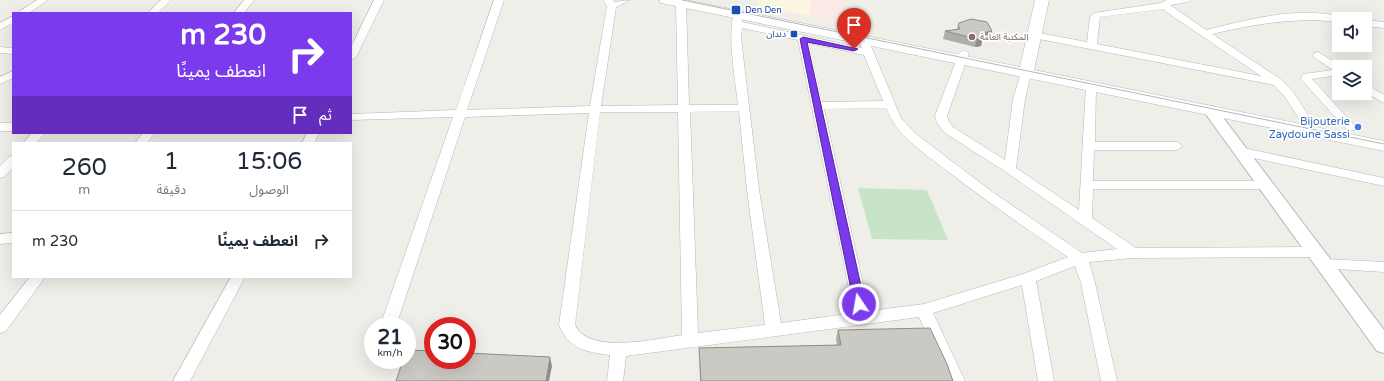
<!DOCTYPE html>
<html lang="ar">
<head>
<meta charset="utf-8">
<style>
  body { margin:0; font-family:"Varela Round","Noto Sans Arabic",sans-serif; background:#f2f2f3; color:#1f2937; direction:rtl; height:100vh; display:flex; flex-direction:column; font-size:15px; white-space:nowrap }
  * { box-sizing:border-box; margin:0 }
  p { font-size:13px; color:#747a83 }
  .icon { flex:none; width:22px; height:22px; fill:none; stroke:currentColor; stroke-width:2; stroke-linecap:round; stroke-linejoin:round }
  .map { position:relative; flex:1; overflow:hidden; direction:ltr }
  .details { position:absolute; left:12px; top:142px; width:340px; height:136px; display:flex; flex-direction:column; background:#fff; border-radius:0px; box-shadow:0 4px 16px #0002; direction:rtl }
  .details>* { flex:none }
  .banner { position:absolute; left:12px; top:12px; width:340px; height:122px; border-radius:0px; box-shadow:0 4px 16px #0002; direction:rtl; background:#7c3aed; color:#fff; overflow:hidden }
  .buttons { position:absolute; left:1332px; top:12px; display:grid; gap:8px }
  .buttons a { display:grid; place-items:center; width:40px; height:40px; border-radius:0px; background:#fff; box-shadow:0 4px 16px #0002; font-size:20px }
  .speed { position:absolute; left:364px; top:317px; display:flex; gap:8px; font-size:20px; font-weight:700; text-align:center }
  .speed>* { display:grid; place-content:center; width:52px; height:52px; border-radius:50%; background:#fff; box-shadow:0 4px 16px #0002; line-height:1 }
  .speed small { font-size:10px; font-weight:400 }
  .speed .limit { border:6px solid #d22; background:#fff; color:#111 }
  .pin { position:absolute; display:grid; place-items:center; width:34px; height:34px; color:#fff; margin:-41px -17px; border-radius:50% 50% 50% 0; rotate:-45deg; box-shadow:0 0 4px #0007 }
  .pin .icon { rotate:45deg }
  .me { position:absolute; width:44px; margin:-22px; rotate:348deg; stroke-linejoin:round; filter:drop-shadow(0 0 3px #0008) }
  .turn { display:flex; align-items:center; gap:14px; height:84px; padding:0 20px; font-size:18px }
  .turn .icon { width:52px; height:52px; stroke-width:2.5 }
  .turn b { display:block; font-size:28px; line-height:34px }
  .then { display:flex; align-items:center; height:38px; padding:0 20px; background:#0003; gap:8px; font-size:15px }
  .eta { display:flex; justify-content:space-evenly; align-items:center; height:68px; text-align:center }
  .eta b { font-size:24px; font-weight:600; line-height:28px }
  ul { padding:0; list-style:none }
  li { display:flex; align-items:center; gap:12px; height:60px; padding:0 20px; border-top:1px solid #e0e1e3 }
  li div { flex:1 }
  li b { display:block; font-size:15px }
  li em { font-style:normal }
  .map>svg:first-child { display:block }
  .commercial { fill:#fbf6e2 }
  .medical { fill:#fae9e7 }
  .green { fill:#c7e4c8 }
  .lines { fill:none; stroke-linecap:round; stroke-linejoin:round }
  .minor-casing { stroke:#b5b7bb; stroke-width:1 }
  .tertiary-casing { stroke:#b5b7bb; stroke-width:2 }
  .secondary-casing { stroke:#b4b6bb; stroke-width:1 }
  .minor { fill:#fff; fill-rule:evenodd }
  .tertiary { fill:#fff; fill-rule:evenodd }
  .secondary { fill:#fff; fill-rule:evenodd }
  .tram { stroke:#b5b6b6; stroke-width:1 }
  .wall { fill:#afada9 }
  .shaded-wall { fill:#8e8d89 }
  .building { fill:#cbc9c4; stroke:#8e8d89 }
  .route { fill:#7c3aed; stroke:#51269a }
  .transit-dot { fill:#1a4fb4; stroke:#fff; stroke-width:1.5 }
  .education-dot { fill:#8d6e63; stroke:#fff; stroke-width:1.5 }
  .shop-dot { fill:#3f7fe0; stroke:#fff; stroke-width:1.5 }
  .labels { text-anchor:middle; stroke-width:3.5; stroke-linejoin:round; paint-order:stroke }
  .far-transit-label { font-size:9px; fill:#164399; stroke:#fff; text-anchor:start }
  .far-education-label { font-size:9px; fill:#785e54; stroke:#fff; text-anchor:start }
  .shop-label { font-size:11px; fill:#366cbe; stroke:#fff; text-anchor:end }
</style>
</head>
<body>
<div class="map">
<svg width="1384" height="381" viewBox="0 0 1384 381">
  <rect width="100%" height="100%" fill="#f0eee8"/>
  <!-- commercial -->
  <path class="commercial" d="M758,0h52v16l-52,-10z"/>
  <!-- medical -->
  <path class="medical" d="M810,0h36l-9,20 -27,-4z"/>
  <!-- green -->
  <path class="green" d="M858,188l69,2 21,50 -76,-1z"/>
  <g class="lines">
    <!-- minor casing -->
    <g class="minor-casing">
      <g id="minor">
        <path d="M37,0h11l-19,13h-12z"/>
        <path d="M161,0h10l-13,13h-10z"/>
        <path d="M244,0h10l-10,13h-10z"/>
        <path d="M374,0h10l-28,57 -5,3v-13z"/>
        <path d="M494,0h10l-37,110 123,-4 17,-100 -4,-6h10l1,2 16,-2 -14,7 -15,99 77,-1 -2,-102 5,-3 5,3 3,102h49c-2,-21 -12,-76 -3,-92h6l1,9 120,26 -3,-7 1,-2h8l33,79 15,16 75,57 91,62 35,-4 -111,-77 -61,-39 -8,-10 -2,-7 24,-63 5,-3 5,3 -22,63 2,6 4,5 52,33 8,-61 8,-26 1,-2h8l1,2 -6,26 -9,69 63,42 7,-124 5,-3 5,3 -1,56h82l6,4 -6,4h-83l-1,31h171l5,1 1,3 -1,3 -5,1h-171l-1,29 44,30 179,-1 5,1 2,4 -2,4 -5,1 -182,1 -44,4 6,21 22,98h-16l-20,-98 -6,-17 -39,15 18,100h-16l-16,-96 -89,28 32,68h-16l-30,-64 -293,39 -3,25h-16l3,-26c-24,-3 -41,-6 -51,-30l30,-212 -124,4 -69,209h-16l73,-209 -102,3v-6l105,-4zM742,28l56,12 56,273 -73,10 -22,-133 -18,-152zM809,43l55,12 19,46 -61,1zM886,108c11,28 37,44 60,62 40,31 81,59 122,87l-45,17 -99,30 -55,7 -45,-202zM739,111l8,79 18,135 -67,8 -8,-221zM600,112h78l4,223c-26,4 -94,20 -107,-10z"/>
        <path d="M1167,0h23l-2,2 -18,3 36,25c44,-11 92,-24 137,-13l2,2h-6v3c-44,-5 -84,2 -127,12l70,46 12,13 16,25 -2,2h-8l-15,-23 -11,-12 -240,-47 -5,-3 5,-3 53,10 3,-25 4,-4 67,-10zM1163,9l2,2 96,65 -164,-32 3,-27z"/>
        <path d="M13,16v7l-13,7v-7z"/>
        <path d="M1365,20l19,2v6l-19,-2z"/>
        <path d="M0,47l13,1v6l-13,-1z"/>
        <path d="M1318,52l25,15h-4v8l-27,4 43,47 2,2 -2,2h-8l-46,-51 2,-5 30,-4 -19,-13 -1,-2 1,-2z"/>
        <path d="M13,71v7l-13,6v-7z"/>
        <path d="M1365,84l19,11v8l-19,-11z"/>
        <rect x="0" y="123" width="13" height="8"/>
        <path d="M32,133h13l-9,10h-13z"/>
        <path d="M143,133h12l-8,10h-12z"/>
        <path d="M307,133h12l-5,10h-12z"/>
        <path d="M1239,147l145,31v8l-149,-32 -2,-3 2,-3z"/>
        <path d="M13,156v12l-9,9 -4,1v-12l9,-9z"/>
        <path d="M13,233v10l-13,1v-10z"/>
        <path d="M1325,259l59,3v10l-64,-4 -2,-4 2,-4z"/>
        <path d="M30,277h15l-39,54 -6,2v-18z"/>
        <path d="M231,277h14l-55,104h-17z"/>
      </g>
    </g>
    <!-- tertiary casing -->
    <g class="tertiary-casing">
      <path id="tertiary" d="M1210,106l5,1 169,223v23l-7,-2 -172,-238 -2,-3 2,-3z"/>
    </g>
    <!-- secondary casing -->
    <g class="secondary-casing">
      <path id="secondary" d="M659,0h27l334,67 15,-67h14l-15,70 350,71v10l-718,-147 -5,-1z"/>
    </g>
    <!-- minor -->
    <use href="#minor" class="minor"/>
    <!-- tertiary -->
    <use href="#tertiary" class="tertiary"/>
    <!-- secondary -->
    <use href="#secondary" class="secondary"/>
    <!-- tram -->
    <path class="tram" d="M682,0l702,144"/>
  </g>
  <!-- wall -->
  <g class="wall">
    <path d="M958,25l32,14 -8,2 -1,5 -6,1 -32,-8 2,-8 12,-2z"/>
    <path d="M838,330l115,51h-253l-1,-33 138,-3 -1,-6z"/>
  </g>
  <!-- shaded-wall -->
  <g class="shaded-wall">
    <path d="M992,31l-2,8 -8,2 -1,5 -6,1 2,-8 6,-6z"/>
    <path d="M550,357l2,9 -3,15h-3z"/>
  </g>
  <!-- building -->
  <g class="building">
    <path d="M971,19l16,3 5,9 -9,2v5l-6,1 -32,-8 15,-2 -2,-4 1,-2z"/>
    <path d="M930,328l17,36 6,17h-252l-2,-33 142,-3 -3,-15z"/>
    <path d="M407,350l26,1v9h34v-7l83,4 -4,24h-150l7,-21h4z"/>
  </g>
  <!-- route -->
  <path class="route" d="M803,37l55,12 -4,2 -47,-9 58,262 -6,4 -5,-4 -54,-265z"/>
  <!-- markers -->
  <g class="transit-dot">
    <rect x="731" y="5" width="10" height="10" rx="2"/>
    <rect x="790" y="30" width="8" height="8" rx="2"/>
  </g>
  <circle class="education-dot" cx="972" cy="37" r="4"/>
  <circle class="shop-dot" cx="1358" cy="127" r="4"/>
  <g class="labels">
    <!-- far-transit labels -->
    <g class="far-transit-label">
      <text x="745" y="13">Den Den</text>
      <text x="786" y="37" text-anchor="end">دندان</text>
    </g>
    <!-- far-education labels -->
    <g class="far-education-label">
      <text x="980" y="40">المكتبة العامة</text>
    </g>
    <!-- shop labels -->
    <g class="shop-label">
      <text x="1350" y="125">Bijouterie<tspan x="1350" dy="13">Zaydoune Sassi</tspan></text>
    </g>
  </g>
</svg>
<div class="buttons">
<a><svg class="icon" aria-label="sound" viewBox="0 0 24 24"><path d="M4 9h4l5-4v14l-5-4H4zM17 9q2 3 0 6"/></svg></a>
<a><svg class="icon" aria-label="layers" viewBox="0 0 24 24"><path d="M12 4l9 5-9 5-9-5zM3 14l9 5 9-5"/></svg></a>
</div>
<div class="speed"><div>21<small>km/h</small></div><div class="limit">30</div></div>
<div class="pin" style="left:854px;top:49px;background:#d93025"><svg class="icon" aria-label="arrive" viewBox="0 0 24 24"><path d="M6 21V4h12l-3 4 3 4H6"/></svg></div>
<svg class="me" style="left:859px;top:304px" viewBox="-20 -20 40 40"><circle r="17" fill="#7c3aed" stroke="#fff" stroke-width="3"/><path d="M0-11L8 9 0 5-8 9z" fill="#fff"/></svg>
<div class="banner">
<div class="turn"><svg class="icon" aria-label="right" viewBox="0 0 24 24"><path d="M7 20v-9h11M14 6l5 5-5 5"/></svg><div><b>230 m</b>انعطف يمينًا</div></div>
<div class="then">ثم<svg class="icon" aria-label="arrive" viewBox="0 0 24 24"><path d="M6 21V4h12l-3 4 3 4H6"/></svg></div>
</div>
<section class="details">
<div class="eta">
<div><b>15:06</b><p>الوصول</p></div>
<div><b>1</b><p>دقيقة</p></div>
<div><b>260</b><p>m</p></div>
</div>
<ul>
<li><svg class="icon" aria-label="right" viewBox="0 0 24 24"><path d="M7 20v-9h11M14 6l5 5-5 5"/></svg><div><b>انعطف يمينًا</b></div><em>230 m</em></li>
</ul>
</section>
</div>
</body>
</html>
